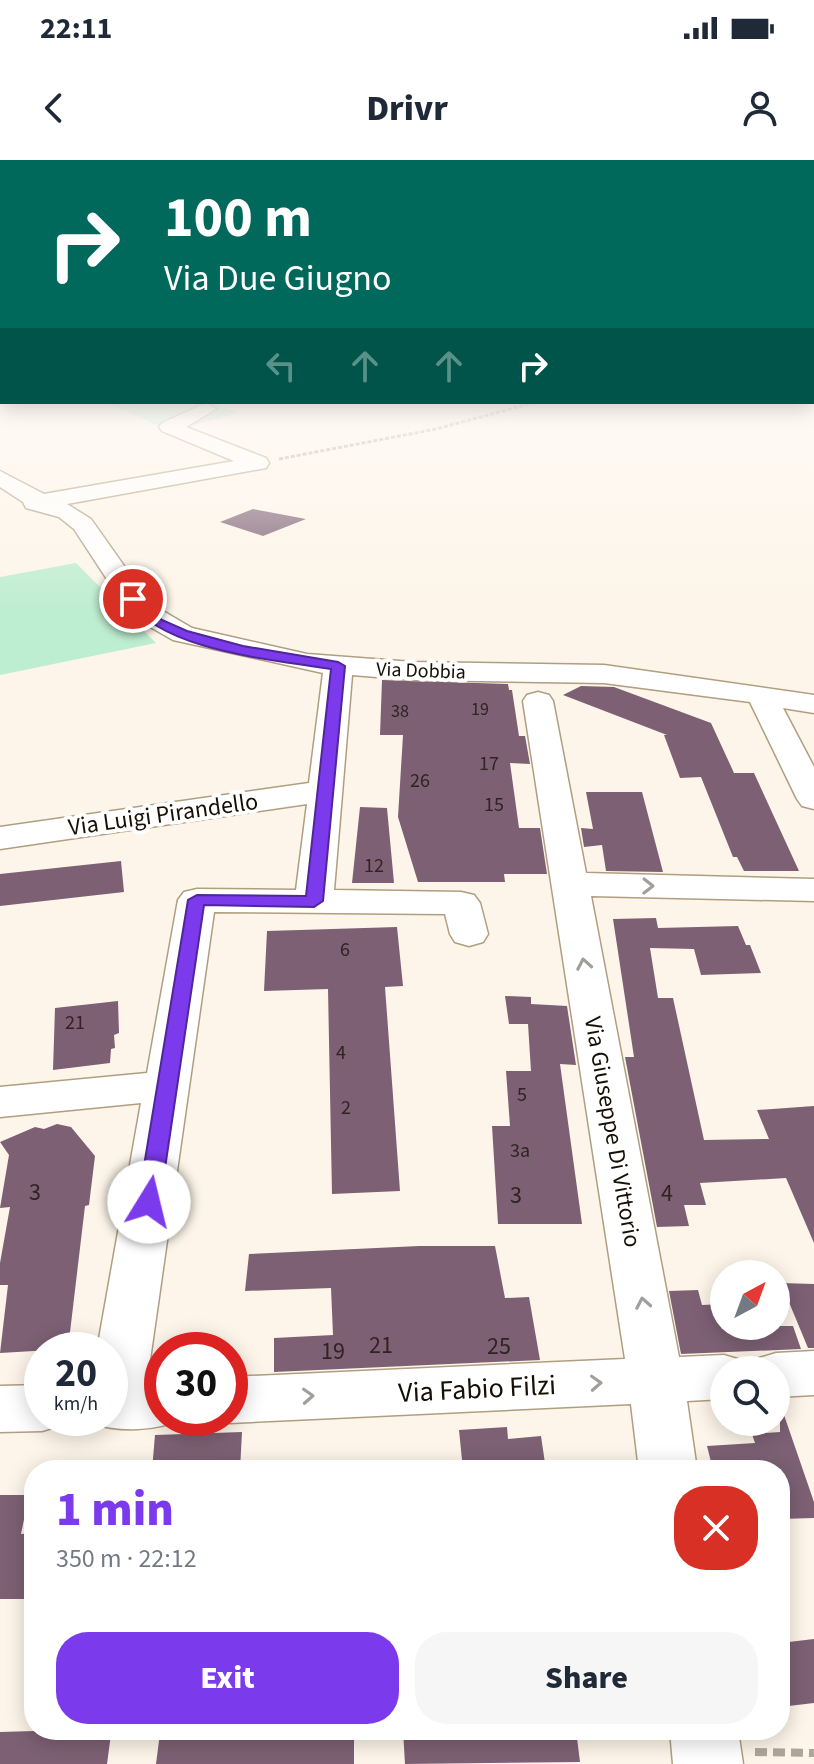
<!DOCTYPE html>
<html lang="en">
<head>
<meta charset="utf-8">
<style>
  body { margin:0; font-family:"Source Sans 3",sans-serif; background:#f6f6f7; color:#1f2937; height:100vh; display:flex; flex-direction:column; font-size:30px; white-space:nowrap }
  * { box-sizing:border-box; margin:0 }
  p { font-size:26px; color:#747a83 }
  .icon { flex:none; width:44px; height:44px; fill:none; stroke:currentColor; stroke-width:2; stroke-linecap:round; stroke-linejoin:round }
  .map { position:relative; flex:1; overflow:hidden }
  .panel { position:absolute; left:24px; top:1300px; width:766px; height:280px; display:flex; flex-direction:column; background:#fff; border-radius:32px; box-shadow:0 4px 20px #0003 }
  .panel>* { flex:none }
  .guide { position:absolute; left:0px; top:0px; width:814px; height:244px; box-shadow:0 4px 20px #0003; background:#00695c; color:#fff; overflow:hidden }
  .needle { width:52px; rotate:41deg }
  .fabs { position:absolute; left:710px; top:1100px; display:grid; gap:16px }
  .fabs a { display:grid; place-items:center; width:80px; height:80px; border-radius:50%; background:#fff; box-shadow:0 4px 20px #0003; font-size:40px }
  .speed { position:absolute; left:24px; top:1172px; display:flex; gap:16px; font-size:40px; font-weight:700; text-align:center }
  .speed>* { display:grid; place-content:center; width:104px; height:104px; border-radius:50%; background:#fff; box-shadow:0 4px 20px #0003; line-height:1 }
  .speed small { font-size:20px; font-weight:400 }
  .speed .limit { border:12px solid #d22; background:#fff; color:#111 }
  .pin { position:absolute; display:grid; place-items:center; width:68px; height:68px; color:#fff; margin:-34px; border:4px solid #fff; border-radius:50%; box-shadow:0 2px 8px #0007 }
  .me { position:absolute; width:88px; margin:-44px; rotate:9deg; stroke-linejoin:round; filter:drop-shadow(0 0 6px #0008) }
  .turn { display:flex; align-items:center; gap:28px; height:168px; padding:0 32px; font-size:36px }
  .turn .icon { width:104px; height:104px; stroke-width:2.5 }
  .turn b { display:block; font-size:56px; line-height:68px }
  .lanes { display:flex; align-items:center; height:76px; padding:0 32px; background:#0003; justify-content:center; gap:40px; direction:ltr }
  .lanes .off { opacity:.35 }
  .round { display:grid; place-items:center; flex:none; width:84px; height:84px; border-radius:32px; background:#f6f6f7 }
  .summary { display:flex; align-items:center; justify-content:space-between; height:136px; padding:0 32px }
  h1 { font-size:48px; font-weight:800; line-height:60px; color:#7c3aed }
  .primary-button { display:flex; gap:16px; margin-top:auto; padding:16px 32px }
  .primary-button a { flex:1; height:92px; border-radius:32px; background:#7c3aed; color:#fff; font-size:32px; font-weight:800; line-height:92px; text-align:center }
  .primary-button a+a { background:#f6f6f7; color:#1f2937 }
  .status { display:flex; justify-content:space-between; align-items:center; height:56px; padding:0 40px; background:#fff; direction:ltr }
  .status svg { height:22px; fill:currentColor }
  header { display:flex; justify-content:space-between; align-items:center; height:104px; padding:0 32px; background:#fff; font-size:36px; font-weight:800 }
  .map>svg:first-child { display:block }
  .green { fill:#beeed1 }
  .building { fill:#7d6074 }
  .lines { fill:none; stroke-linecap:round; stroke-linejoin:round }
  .minor-casing { stroke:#b09e80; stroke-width:3 }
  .path-far1 { stroke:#ada59a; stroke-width:3; stroke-dasharray:4 2; stroke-linecap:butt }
  .path { stroke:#ada59a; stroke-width:8; stroke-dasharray:12 6; stroke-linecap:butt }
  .minor { fill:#fff; fill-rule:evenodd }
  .oneway { stroke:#a29f9b }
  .route { fill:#7c3aed; stroke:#51269a; stroke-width:2 }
  .labels { text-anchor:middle; stroke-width:8; stroke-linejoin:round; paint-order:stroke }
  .far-number-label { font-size:18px; fill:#302321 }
  .far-street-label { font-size:20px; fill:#160f05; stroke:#fff }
  .number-label { font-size:20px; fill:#302321 }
  .street-label { font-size:24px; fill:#160f05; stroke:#fff }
  .near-number-label { font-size:24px; fill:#302321 }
  .near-street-label { font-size:28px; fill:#160f05; stroke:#fff }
</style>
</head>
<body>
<div class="status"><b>22:11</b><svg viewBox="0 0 49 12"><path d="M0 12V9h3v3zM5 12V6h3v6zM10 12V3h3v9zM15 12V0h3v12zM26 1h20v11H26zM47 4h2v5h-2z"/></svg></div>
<header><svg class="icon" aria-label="back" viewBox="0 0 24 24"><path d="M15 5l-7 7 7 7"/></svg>Drivr<svg class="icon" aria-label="person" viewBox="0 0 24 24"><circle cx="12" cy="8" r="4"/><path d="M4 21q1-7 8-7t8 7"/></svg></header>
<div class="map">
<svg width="814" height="1604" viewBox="0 0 814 1604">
  <rect width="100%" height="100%" fill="#fdf5e9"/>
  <!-- green -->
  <g class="green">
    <path d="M105,242h103l31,11 -69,18z"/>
    <path d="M76,403l80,80 -156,32v-98z"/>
  </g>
  <!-- building -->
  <g class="building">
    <path d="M253,349l53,10 -43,17 -43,-14z"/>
    <path d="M382,520l126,4 1,6h3l7,46h6l5,28 -20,-1 9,65h21l7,46h-43l1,8h-87l-20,-65 5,-82h-23z"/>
    <path d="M581,526l33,1 97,36 23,50h20l45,98h-55l-7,-14h-4l-32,-80 -21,1 -16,-43h3l-104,-40z"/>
    <path d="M586,632h56l21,80 -57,-1 -4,-26 -18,2 -3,-19 12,1z"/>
    <path d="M360,647l27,1 7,75h-42z"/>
    <path d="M121,701l3,31 -124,14v-32z"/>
    <path d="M656,758l2,10 80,-2 8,19h4l11,28 -60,2 -7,-26 -44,-1 8,50h15l31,142 65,-1 -12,-29 57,-4v137l-28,-65 -86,5 6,22h-22l5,21 -32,1 -32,-170h9l-21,-138z"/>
    <path d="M397,767l6,59 -18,1 15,204 -68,3 -4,-205 -64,2 3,-60z"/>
    <path d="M505,836l26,1v7l36,2 9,59 -16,-1 22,160h-84l-6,-98h18l-4,-55h25l-3,-47h-19z"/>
    <path d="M118,841l1,32 -5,2 1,13 -4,1 -1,14 -57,7 2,-62z"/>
    <path d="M57,964l14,3 24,29 -6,49 -4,1 -17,143 -68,4 8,-68h-8v-22l10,-56 -10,1 9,-53 -9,-13 35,-15 9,2z"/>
    <path d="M419,1086h76l10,52 24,-1 11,63 -266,12v-34l59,-3 -2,-47 -86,3 4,-37z"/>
    <path d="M781,1123l33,1v64h-6z"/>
    <path d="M698,1130l4,15 22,-1v22h69l8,23 -120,5 -12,-63z"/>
    <path d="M784,1255l30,87v16l-34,1v-49h-67l-6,-24 48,-3 -3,-9 28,-2v-16z"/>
    <path d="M507,1267l1,12 33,-3 5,34h-83l-4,-40z"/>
    <path d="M242,1272l-2,38h-88l3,-35z"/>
    <path d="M0,1335h29l-8,39 13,-1v66h-34z"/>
    <path d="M814,1479v64l-34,4v-64z"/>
    <path d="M69,1570h19v4h23l-4,30h-107v-32z"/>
    <path d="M186,1570h168v34h-198l4,-31h25z"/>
    <path d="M403,1570h173l4,32 -175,2z"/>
  </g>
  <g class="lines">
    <!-- minor casing -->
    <g class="minor-casing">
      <g id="minor">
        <path d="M206,243l10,6 -30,18 80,31 3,5 -3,5 -199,36 24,15 60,85 41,24 115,26 106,8 191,3 210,30v18l-31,-5 31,59v42l-12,-3 -5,-7 -47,-97 -146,-19 -191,-3 -61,-5 -18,215 127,2 13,3 6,8 8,31 -5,8 -14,4 -14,-4 -5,-8 -5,-20 -231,-2 -67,469 15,-1v38h21c-26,14 -65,14 -93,5l-2,-5h22v-68h-13l44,-247 -141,14v-30l147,-14 31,-173 6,-8 13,-3 99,1 11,-86 -307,45v-22l309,-44 14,-110 -150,-33 -42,-24 -57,-87 -15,-12 -33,-9 -3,-6 -23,-15v-16l44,23 190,-33 -72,-30 -3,-4 3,-4z"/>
        <path d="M538,532l11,3 4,6 33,172 228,6v22l-223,-5 88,461 45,-2 20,6 4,9h-24v29l-37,2 10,69h-58l-8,-66 -401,19 -15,-5h15v-41l395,-18 -102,-658 4,-6z"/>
        <path d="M814,1191v44l-38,2v-27h-25l5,-11 20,-6z"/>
        <path d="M42,1225v33h23l-3,7 -20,6 -42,1v-46z"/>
        <path d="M670,1570h68l5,34h-70z"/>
      </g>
    </g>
    <!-- path-far1 -->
    <path class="path-far1" d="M279,299l157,-30 100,-27"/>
    <!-- path -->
    <path class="path" d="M755,1592l59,1"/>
    <!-- minor -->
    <use href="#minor" class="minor"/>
  </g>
  <!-- one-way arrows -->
  <defs><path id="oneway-chevron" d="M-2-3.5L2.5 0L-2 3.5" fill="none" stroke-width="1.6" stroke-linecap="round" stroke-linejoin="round" transform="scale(2)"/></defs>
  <g class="oneway">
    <use href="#oneway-chevron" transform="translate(648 726) rotate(1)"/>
    <use href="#oneway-chevron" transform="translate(584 804) rotate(-100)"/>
    <use href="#oneway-chevron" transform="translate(643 1143) rotate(-100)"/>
    <use href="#oneway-chevron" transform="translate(596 1223) rotate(-3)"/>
    <use href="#oneway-chevron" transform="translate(308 1236) rotate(-3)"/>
  </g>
  <!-- sky -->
  <linearGradient id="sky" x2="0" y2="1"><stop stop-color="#73adde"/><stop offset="0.5" stop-color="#fefaf5"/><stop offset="1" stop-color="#fefaf5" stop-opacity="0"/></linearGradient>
  <rect width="814" height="448" fill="url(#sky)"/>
  <!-- route -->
  <path class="route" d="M133,435l29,25 25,11 56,15 95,16 7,4 -22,235 -9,6 -110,-2 -44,297 -3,5h-16l-3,-5 50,-302 9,-5 109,1 25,-227c-59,-10 -168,-17 -204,-70z"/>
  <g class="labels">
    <!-- far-number labels -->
    <g class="far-number-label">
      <text x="480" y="555">19</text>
      <text x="400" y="557">38</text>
    </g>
    <!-- far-street labels -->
    <g class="far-street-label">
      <text transform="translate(421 510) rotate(2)" y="7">Via Dobbia</text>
    </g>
    <!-- number labels -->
    <g class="number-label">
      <text x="489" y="610">17</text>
      <text x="420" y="627">26</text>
      <text x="494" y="651">15</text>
      <text x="374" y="712">12</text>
      <text x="345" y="796">6</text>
      <text x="75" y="869">21</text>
      <text x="341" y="899">4</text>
      <text x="522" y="941">5</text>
      <text x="346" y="954">2</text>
      <text x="520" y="997">3a</text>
    </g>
    <!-- street labels -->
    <g class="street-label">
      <text transform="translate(163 654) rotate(-8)" y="8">Via Luigi Pirandello</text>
      <text transform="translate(613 972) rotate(80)" y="8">Via Giuseppe Di Vittorio</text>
    </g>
    <!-- near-number labels -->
    <g class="near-number-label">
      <text x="35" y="1040">3</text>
      <text x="667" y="1041">4</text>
      <text x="516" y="1043">3</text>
      <text x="381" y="1193">21</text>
      <text x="499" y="1194">25</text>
      <text x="333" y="1199">19</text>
    </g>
    <!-- near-street labels -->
    <g class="near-street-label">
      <text transform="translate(477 1228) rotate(-3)" y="10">Via Fabio Filzi</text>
    </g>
  </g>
</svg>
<div class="fabs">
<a><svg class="needle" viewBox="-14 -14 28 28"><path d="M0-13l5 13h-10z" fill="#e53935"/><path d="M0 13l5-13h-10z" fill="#747a83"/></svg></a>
<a><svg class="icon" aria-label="search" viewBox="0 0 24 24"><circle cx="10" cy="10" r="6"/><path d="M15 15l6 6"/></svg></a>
</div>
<div class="speed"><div>20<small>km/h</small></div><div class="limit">30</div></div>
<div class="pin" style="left:133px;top:439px;background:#d93025"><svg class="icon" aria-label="arrive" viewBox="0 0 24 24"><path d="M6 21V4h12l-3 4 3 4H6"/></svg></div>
<svg class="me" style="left:149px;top:1042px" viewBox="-20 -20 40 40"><circle r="19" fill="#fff"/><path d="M0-13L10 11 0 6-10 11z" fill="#7c3aed"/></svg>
<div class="guide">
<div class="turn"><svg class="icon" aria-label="right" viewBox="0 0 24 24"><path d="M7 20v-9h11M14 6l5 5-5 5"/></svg><div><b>100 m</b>Via Due Giugno</div></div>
<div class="lanes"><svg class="icon off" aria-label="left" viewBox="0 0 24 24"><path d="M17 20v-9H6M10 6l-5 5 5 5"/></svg><svg class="icon off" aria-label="ahead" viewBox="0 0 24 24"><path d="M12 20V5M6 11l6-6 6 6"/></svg><svg class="icon off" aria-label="ahead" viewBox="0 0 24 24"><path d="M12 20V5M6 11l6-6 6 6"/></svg><svg class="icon" aria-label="right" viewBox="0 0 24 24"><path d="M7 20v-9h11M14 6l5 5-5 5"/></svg></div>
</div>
<section class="panel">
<div class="summary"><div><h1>1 min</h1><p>350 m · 22:12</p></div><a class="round" style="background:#d93025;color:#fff"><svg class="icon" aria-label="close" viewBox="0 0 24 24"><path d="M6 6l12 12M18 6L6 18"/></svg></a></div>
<div class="primary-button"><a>Exit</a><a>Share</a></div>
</section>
</div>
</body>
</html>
